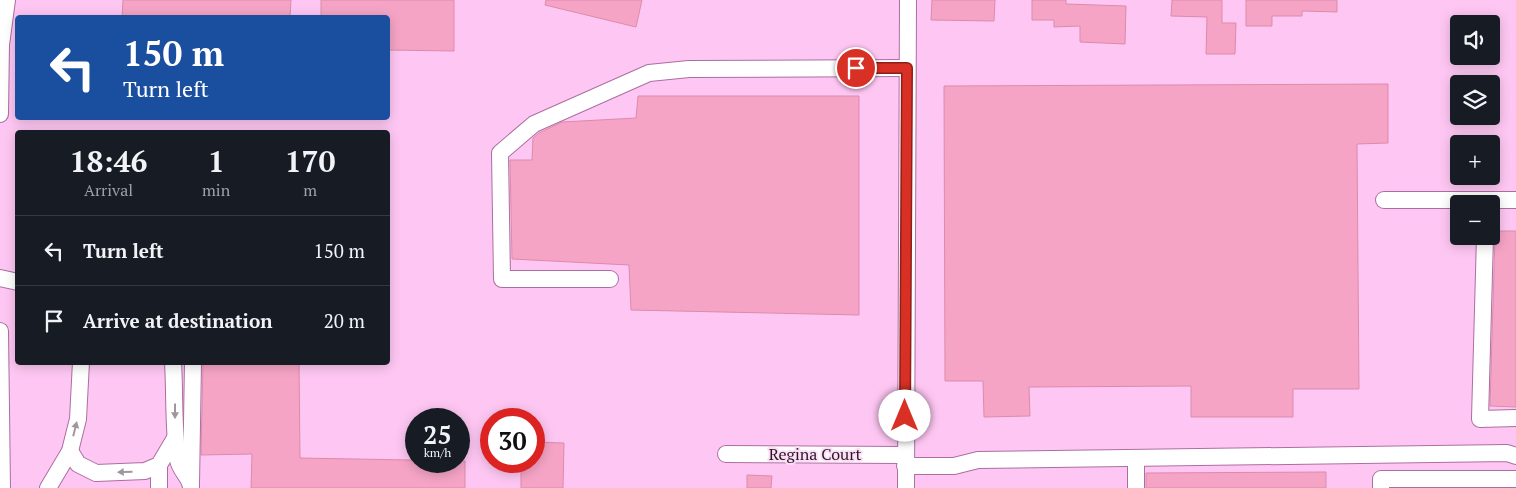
<!DOCTYPE html>
<html lang="en">
<head>
<meta charset="utf-8">
<style>
  body { margin:0; font-family:"PT Serif",serif; background:#20242c; color:#f1f3f6; height:100vh; display:flex; flex-direction:column; font-size:19px; white-space:nowrap }
  * { box-sizing:border-box; margin:0 }
  p { font-size:16px; color:#9ea1a6 }
  .icon { flex:none; width:28px; height:28px; fill:none; stroke:currentColor; stroke-width:2; stroke-linecap:round; stroke-linejoin:round }
  .map { position:relative; flex:1; overflow:hidden }
  .side { position:absolute; left:15px; top:130px; width:375px; height:235px; display:flex; flex-direction:column; background:#171b24; border-radius:5px; box-shadow:0 2px 12px #0003 }
  .side>* { flex:none }
  .hud { position:absolute; left:15px; top:15px; width:375px; height:105px; border-radius:5px; box-shadow:0 2px 12px #0003; background:#1a4fa0; color:#fff; overflow:hidden }
  .buttons { position:absolute; left:1450px; top:15px; display:grid; gap:10px }
  .buttons a { display:grid; place-items:center; width:50px; height:50px; border-radius:5px; background:#171b24; box-shadow:0 2px 12px #0003; font-size:25px }
  .speed { position:absolute; left:405px; top:408px; display:flex; gap:10px; font-size:25px; font-weight:700; text-align:center }
  .speed>* { display:grid; place-content:center; width:65px; height:65px; border-radius:50%; background:#171b24; box-shadow:0 2px 12px #0003; line-height:1 }
  .speed small { font-size:12px; font-weight:400 }
  .speed .limit { border:8px solid #d22; background:#fff; color:#111 }
  .pin { position:absolute; display:grid; place-items:center; width:42px; height:42px; color:#fff; margin:-21px; border:2px solid #fff; border-radius:50%; box-shadow:0 1px 5px #0007 }
  .me { position:absolute; width:55px; margin:-28px; rotate:0deg; stroke-linejoin:round; filter:drop-shadow(0 0 4px #0008) }
  .turn { display:flex; align-items:center; gap:18px; height:105px; padding:0 25px; font-size:22px }
  .turn .icon { width:65px; height:65px; stroke-width:2.5 }
  .turn b { display:block; font-size:35px; line-height:42px }
  .eta { display:flex; justify-content:space-evenly; align-items:center; height:85px; text-align:center }
  .eta b { font-size:30px; font-weight:600; line-height:35px }
  ul { padding:0; list-style:none }
  li { display:flex; align-items:center; gap:15px; height:70px; padding:0 25px; border-top:1px solid #363941 }
  li div { flex:1 }
  li b { display:block; font-size:19px }
  li em { font-style:normal }
  .map>svg:first-child { display:block }
  .building { fill:#f6a4c6; stroke:#db8bac }
  .lines { fill:none; stroke-linecap:round; stroke-linejoin:round }
  .minor-casing { stroke:#ac6ea1; stroke-width:18 }
  .minor { stroke:#fff; stroke-width:16 }
  .oneway { fill:#a1969f }
  .route-casing { stroke:#8d1f18; stroke-width:12 }
  .route { stroke:#d93025; stroke-width:9 }
  .labels { text-anchor:middle; stroke-width:4; stroke-linejoin:round; paint-order:stroke }
  .street-label { font-size:16px; fill:#2e152a; stroke:#fbdff4 }
</style>
</head>
<body>
<div class="map">
<svg width="1516" height="488" viewBox="0 0 1516 488">
  <rect width="100%" height="100%" fill="#fec7f3"/>
  <!-- building -->
  <g class="building">
    <path d="M123,0h168l-1,18h-168z"/>
    <path d="M321,0h133v51l-66,-1v-32h-67z"/>
    <path d="M546,0h96l-6,27 -91,-22z"/>
    <path d="M932,0h63l-1,21 -63,-1z"/>
    <path d="M1032,0h34v4l60,2 -1,38 -45,-2v-16l-26,1v-7h-22z"/>
    <path d="M1172,0h50v23h14l-1,31h-29l1,-37 -36,-1z"/>
    <path d="M1246,0h91v12l-35,-1v5h-30v10h-26z"/>
    <path d="M1388,84v59l-31,1 2,245h-66v28h-102v-31l-162,1 1,29 -46,1 -1,-36h-38l-1,-295z"/>
    <path d="M638,96h221v219l-228,-5 -2,-45 -117,-6 -2,-99h22l1,-22 6,-5 23,-11 74,-4z"/>
    <path d="M1493,231h23v176l-26,-1 5,-170z"/>
    <path d="M203,362h96l1,96 165,3v27h-214l1,-34 -51,1z"/>
    <path d="M534,442l30,1 -1,45h-42v-27h13z"/>
    <path d="M1326,472v16h-180v-15z"/>
    <path d="M747,475l25,1 -1,12h-24z"/>
  </g>
  <g class="lines">
    <!-- minor casing -->
    <g class="minor-casing">
      <g id="minor">
        <path d="M0,114l1,-69 6,-45"/>
        <path d="M1384,200h132"/>
        <path d="M1485,236l-5,183 36,-1"/>
        <path d="M0,278l18,4"/>
        <path d="M610,279h-108l-2,-126 34,-29 115,-51 40,-4 218,-1"/>
        <path d="M0,331l2,157"/>
        <path d="M173,362c2,33 0,66 5,98 2,11 13,18 13,28"/>
        <path d="M70,451l8,13 18,9 49,-2 14,-6 16,-27"/>
        <path d="M726,454l179,1"/>
        <path d="M1136,458v30"/>
        <path d="M159,465v23"/>
        <path d="M905,466h49l24,-6 529,-7 9,3"/>
        <path d="M191,484l2,-122"/>
        <path d="M48,488l22,-37 8,-32 3,-57"/>
        <path d="M906,488l2,-488"/>
        <path d="M1381,488v-9h135"/>
      </g>
    </g>
    <!-- minor -->
    <use href="#minor" class="minor"/>
  </g>
  <!-- one-way arrows -->
  <defs><path id="oneway-solid" d="M-6-.8H1V-3.2L6.5 0L1 3.2V.8H-6Z" transform="scale(1.25)"/></defs>
  <g class="oneway">
    <use href="#oneway-solid" transform="translate(175 411) rotate(90)"/>
    <use href="#oneway-solid" transform="translate(75 429) rotate(-76)"/>
    <use href="#oneway-solid" transform="translate(125 472) rotate(178)"/>
  </g>
  <g class="lines">
    <!-- route casing -->
    <g class="route-casing">
      <path id="route" d="M856,68h51l-2,348"/>
    </g>
    <!-- route -->
    <use href="#route" class="route"/>
  </g>
  <g class="labels">
    <!-- street labels -->
    <g class="street-label">
      <text x="815" y="460">Regina Court</text>
    </g>
  </g>
</svg>
<div class="buttons">
<a><svg class="icon" aria-label="sound" viewBox="0 0 24 24"><path d="M4 9h4l5-4v14l-5-4H4zM17 9q2 3 0 6"/></svg></a>
<a><svg class="icon" aria-label="layers" viewBox="0 0 24 24"><path d="M12 4l9 5-9 5-9-5zM3 14l9 5 9-5"/></svg></a>
<a>+</a>
<a>−</a>
</div>
<div class="speed"><div>25<small>km/h</small></div><div class="limit">30</div></div>
<div class="pin" style="left:856px;top:68px;background:#d93025"><svg class="icon" aria-label="arrive" viewBox="0 0 24 24"><path d="M6 21V4h12l-3 4 3 4H6"/></svg></div>
<svg class="me" style="left:905px;top:416px" viewBox="-20 -20 40 40"><circle r="19" fill="#fff"/><path d="M0-13L10 11 0 6-10 11z" fill="#d93025"/></svg>
<div class="hud">
<div class="turn"><svg class="icon" aria-label="left" viewBox="0 0 24 24"><path d="M17 20v-9H6M10 6l-5 5 5 5"/></svg><div><b>150 m</b>Turn left</div></div>
</div>
<section class="side">
<div class="eta">
<div><b>18:46</b><p>Arrival</p></div>
<div><b>1</b><p>min</p></div>
<div><b>170</b><p>m</p></div>
</div>
<ul>
<li><svg class="icon" aria-label="left" viewBox="0 0 24 24"><path d="M17 20v-9H6M10 6l-5 5 5 5"/></svg><div><b>Turn left</b></div><em>150 m</em></li>
<li><svg class="icon" aria-label="arrive" viewBox="0 0 24 24"><path d="M6 21V4h12l-3 4 3 4H6"/></svg><div><b>Arrive at destination</b></div><em>20 m</em></li>
</ul>
</section>
</div>
</body>
</html>
